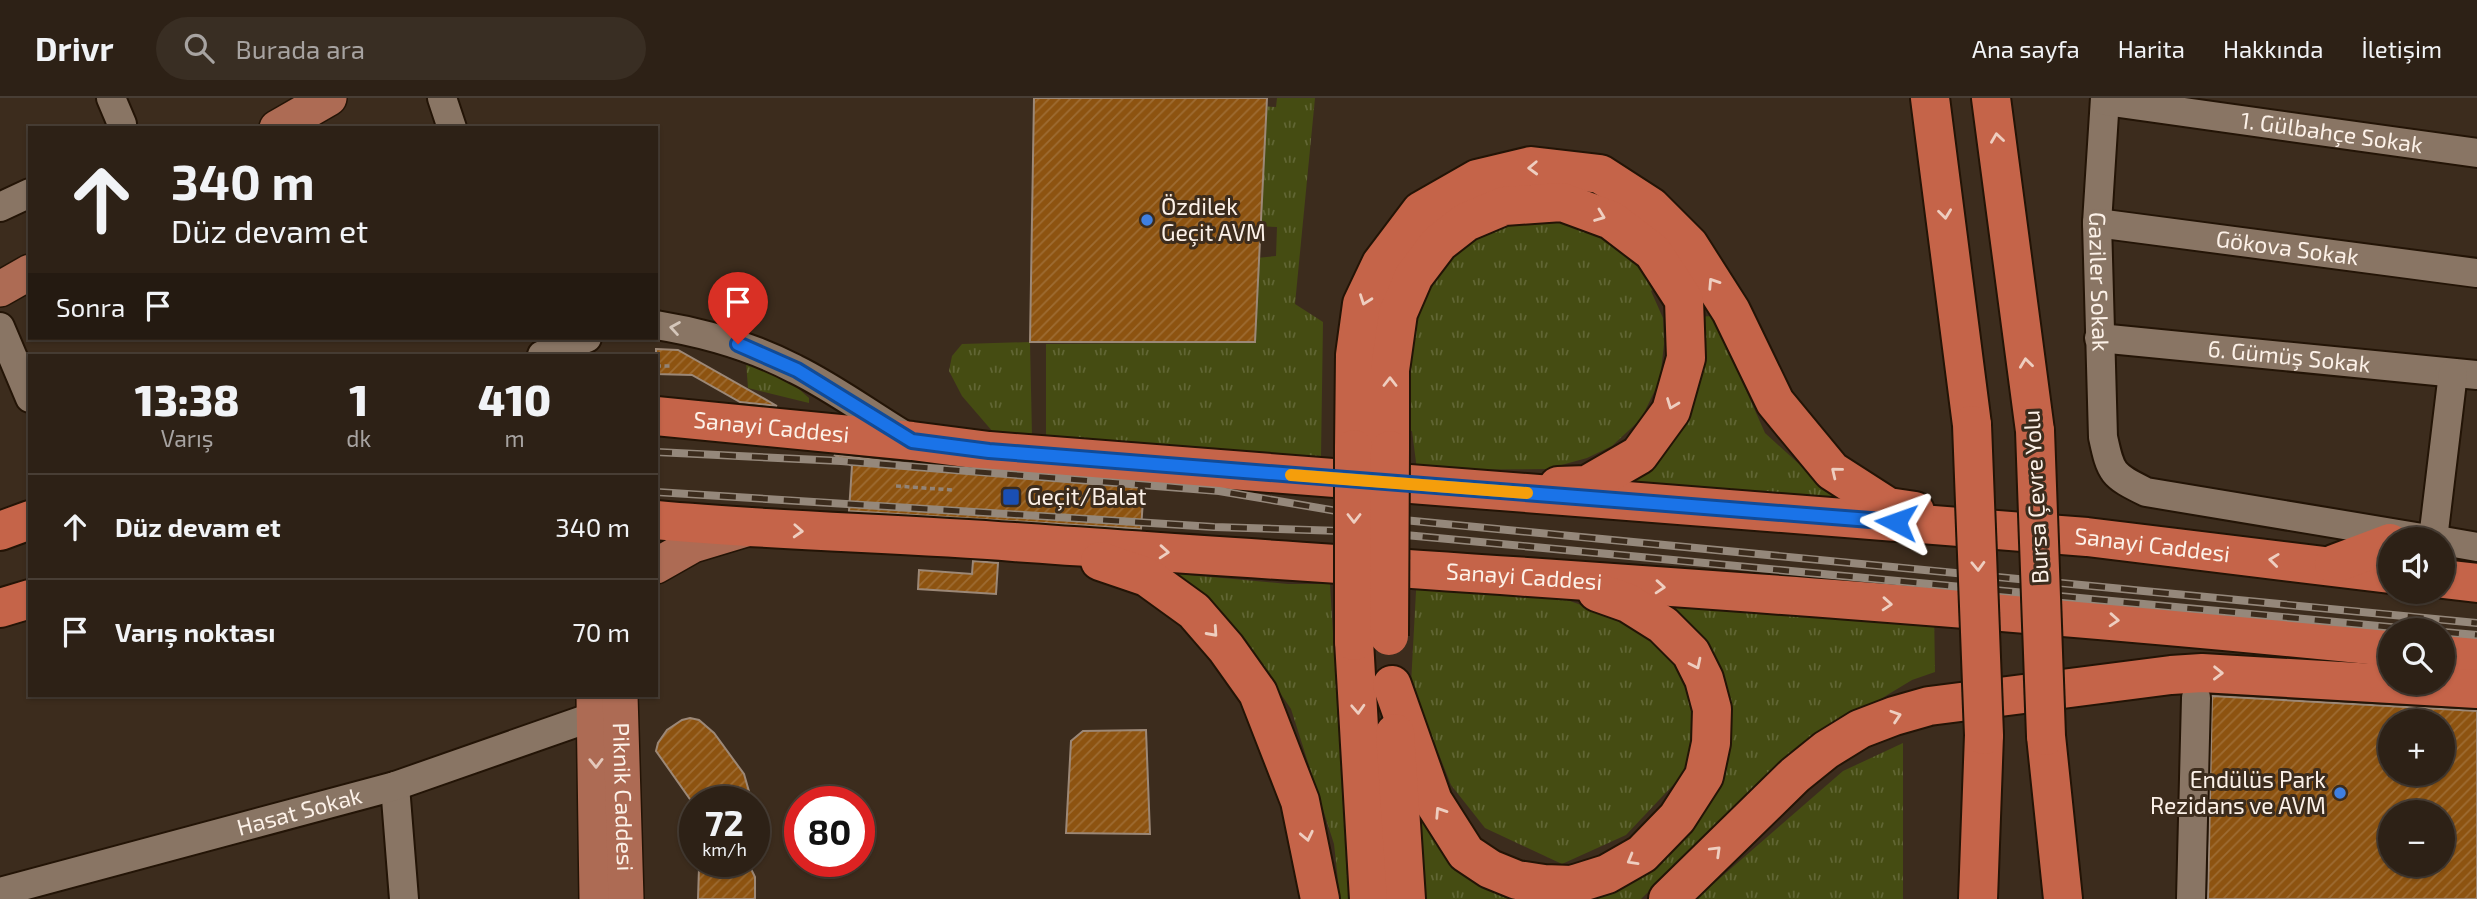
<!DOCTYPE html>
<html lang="tr">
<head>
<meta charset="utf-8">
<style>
  body { margin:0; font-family:"Exo 2",sans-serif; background:#392e23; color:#f1f3f6; height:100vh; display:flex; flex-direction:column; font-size:26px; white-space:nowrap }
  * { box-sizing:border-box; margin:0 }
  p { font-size:23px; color:#a7a3a1 }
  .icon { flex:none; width:38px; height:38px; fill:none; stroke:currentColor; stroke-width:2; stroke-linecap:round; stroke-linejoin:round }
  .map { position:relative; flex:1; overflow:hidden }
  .sheet { position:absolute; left:28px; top:256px; width:630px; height:343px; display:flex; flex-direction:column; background:#2d2116; border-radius:0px; box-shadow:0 2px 5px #0004,0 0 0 2px #483e35 }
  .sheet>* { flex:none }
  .top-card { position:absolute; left:28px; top:28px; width:630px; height:214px; border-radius:0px; box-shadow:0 2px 5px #0004,0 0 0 2px #483e35; background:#2d2116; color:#f1f3f6; overflow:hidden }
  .buttons { position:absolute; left:2378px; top:429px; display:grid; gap:14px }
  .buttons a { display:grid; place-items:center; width:77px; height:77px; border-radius:50%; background:#2d2116; box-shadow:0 2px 5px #0004,0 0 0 2px #483e35; font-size:35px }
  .speed { position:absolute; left:679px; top:688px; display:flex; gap:14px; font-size:35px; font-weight:700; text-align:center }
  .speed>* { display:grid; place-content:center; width:91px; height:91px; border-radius:50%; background:#2d2116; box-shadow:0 2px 5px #0004,0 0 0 2px #483e35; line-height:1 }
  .speed small { font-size:18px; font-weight:400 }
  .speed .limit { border:10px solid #d22; background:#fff; color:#111 }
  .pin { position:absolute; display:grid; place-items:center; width:60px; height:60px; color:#fff; margin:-72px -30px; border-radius:50% 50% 50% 0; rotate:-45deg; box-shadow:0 0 7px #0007 }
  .pin .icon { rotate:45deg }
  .me { position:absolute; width:77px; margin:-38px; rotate:274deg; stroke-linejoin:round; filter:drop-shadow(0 0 5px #0008) }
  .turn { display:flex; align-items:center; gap:24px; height:147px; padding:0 28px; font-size:32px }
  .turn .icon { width:91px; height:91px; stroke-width:2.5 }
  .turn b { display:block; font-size:49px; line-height:60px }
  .then { display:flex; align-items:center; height:66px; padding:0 28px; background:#0003; gap:14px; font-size:26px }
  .eta { display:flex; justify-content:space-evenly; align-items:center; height:119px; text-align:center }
  .eta b { font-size:42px; font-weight:800; line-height:49px }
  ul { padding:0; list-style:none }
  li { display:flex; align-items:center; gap:21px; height:105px; padding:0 28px; border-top:2px solid #483e35 }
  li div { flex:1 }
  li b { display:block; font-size:26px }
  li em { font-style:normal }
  header { display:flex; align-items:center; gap:42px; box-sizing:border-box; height:98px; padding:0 35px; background:#2d2116; border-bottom:2px solid #483e35 }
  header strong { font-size:33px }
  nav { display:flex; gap:38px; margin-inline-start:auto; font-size:24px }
  .search { width:490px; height:63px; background:#392e23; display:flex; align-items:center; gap:18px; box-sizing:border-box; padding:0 24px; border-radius:38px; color:#a7a3a1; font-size:26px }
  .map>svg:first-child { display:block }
  .grass { fill:url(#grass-tufts) }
  .building { fill:url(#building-hatch); stroke:#9c8877; stroke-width:2; fill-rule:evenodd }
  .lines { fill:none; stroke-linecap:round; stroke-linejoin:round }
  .minor-casing { stroke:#231406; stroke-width:32 }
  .major-casing { stroke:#231406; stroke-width:38 }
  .highway-casing { stroke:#231406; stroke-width:42 }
  .path { stroke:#928478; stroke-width:3.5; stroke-dasharray:5 3.5; stroke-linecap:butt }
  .minor { stroke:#897564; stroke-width:28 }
  .major { stroke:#ad6b54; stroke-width:35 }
  .highway { stroke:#c56449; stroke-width:38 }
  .rail-casing { stroke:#95887b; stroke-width:8 }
  .rail { stroke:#3c2c1d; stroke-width:5; stroke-dasharray:16; stroke-linecap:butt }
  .highway-bridge-casing { stroke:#231406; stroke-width:42; stroke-linecap:butt }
  .highway-bridge { stroke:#c56449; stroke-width:38 }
  .oneway { stroke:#eecec0 }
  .oneway2 { stroke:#d4c6ba }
  .oneway3 { stroke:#e4c9bc }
  .route-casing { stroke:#114b97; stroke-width:18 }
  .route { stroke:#1a73e8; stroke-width:12 }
  .slow { stroke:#f59e0b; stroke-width:12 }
  .shop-dot { fill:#3f7fe0; stroke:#3c2c1d; stroke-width:2.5 }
  .transit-dot { fill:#1a4fb4; stroke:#3c2c1d; stroke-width:2.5 }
  .labels { text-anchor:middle; stroke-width:6; stroke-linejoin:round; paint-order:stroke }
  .street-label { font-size:23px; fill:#fcf1e8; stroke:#3c2c1d }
  .poi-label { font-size:23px; fill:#fcf1e8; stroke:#3c2c1d; text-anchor:start }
</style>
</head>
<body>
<header>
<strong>Drivr</strong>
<div class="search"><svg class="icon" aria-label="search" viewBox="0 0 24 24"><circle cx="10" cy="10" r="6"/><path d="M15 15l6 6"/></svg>Burada ara</div>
<nav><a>Ana sayfa</a><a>Harita</a><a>Hakkında</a><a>İletişim</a></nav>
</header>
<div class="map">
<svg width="2477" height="801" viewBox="0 0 2477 801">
  <defs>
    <pattern id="grass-tufts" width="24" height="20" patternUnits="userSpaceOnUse" patternTransform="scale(1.75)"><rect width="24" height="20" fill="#454c12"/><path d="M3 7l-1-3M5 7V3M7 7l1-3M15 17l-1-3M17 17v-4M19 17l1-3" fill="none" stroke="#616634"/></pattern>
    <pattern id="building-hatch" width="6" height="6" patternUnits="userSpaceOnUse" patternTransform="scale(1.75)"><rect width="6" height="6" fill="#8d5310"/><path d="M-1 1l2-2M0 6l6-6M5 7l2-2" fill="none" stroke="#9e6c33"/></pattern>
  </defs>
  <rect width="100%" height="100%" fill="#3c2c1d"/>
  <!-- grass -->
  <g class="grass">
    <path d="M1277,0h38l-20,206 28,18 -2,134 -147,-6 -128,-13v-93l209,-2 1,-84 20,-2 1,-29 -21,-1 3,-120 17,1z"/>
    <path d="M1569,121l42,18 30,23 16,27 -6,4 12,27 1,26 -4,36 -19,39 -29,27 -25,12 -40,11 -130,1 -5,-39 -8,-1 10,-133 29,-41 44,-31z"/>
    <path d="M1713,218l52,117 80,73 -239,-21 36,-20 52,-148z"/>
    <path d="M1030,244l2,95 -39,-5 -31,-36 -13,-25 3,-15 10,-12z"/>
    <path d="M746,264l45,20 18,16v5l-61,-15z"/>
    <path d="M1167,475l121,11h42l19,315h-9l-6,-55 -43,-135 -44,-65z"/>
    <path d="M1417,475l131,20 69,25 75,46 4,52 -4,49 -66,70 -64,29 -77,-36 -34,-43 -40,-101z"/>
    <path d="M1651,505l283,5 1,64 -23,8 -124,75 -147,144h-216l-8,-97 60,73 169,-13 77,-141z"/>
    <path d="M1903,645v156h-207l147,-128z"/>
  </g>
  <!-- building -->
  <g class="building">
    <path d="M1034,0h233l-12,244h-225z"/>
    <path d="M656,251l22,1 99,56 -37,-4 -48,-27 -36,-1z"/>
    <path d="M834,357l153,18 157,12 -3,44 -292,-18 3,-45z"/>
    <path d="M973,463l25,2 -2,31 -78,-5 1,-19 53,4z"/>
    <path d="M2212,598l265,15v188h-269zM2390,623h53v53h-53zM2390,714h53v52h-53z"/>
    <path d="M690,620l9,2 15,13 30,41 8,28h-60l-36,-51 2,-8 9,-13 15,-10z"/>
    <path d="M1146,632l4,104 -84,-1 5,-92 12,-10z"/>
    <path d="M702,763h38l11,8 4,8v22h-57l1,-31z"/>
  </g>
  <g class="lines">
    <!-- minor casing -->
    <g class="minor-casing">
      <g id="minor">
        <path d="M111,0l11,26 -2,4"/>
        <path d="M442,0l10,30"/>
        <path id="s1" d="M2105,0l-8,125 6,214c8,37 9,38 43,55l282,47"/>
        <path id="s2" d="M2105,3l372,52"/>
        <path d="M0,109l30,-14"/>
        <path id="s3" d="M2097,125l380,50"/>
        <path d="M656,227c49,8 95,21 139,44 39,19 75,46 112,68"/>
        <path d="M0,229l30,71"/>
        <path id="s4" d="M2099,240l378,37"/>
        <path d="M542,257l45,-17"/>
        <path d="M2433,441l20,-166"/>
        <path d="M2443,443l34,6"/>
        <path d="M395,688l9,113"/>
        <path id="s5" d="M0,794l395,-106 200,-70"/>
        <path d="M2191,801l5,-201"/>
      </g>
    </g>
    <!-- major casing -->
    <g class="major-casing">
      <g id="major">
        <path d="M277,30l52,-30"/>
        <path d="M0,191l30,-17"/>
        <path d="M656,468l37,-21 53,-16"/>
        <path d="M594,597l3,204"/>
        <path id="s6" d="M620,597l6,204"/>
      </g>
    </g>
    <!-- highway casing -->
    <g class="highway-casing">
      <g id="highway">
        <path d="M1930,0l42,327"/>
        <path d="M1991,0l44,333"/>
        <path id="s7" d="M656,318l256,25 77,10 1098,86 303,37"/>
        <path d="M1354,351l1,-94 7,-51 19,-40 40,-53 56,-32 54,-13 69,8 51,33 38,38 42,66 44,91 57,69 56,36 27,4"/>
        <path d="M1390,352v-80l8,-57 16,-37 25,-33 27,-21 38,-16 58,-4 49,18 42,32 31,48 2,58 -15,53 -32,44 -52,30 -29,1"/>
        <path id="s8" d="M656,422c119,11 239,13 358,22 459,32 919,59 1376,105"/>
        <path d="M0,433l30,-11"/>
        <path d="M1100,463l47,16 47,34 32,37 32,45 42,108 20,98"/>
        <path d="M2334,466l56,-21"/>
        <path d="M2443,481l34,4"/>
        <path d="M0,510l30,-9"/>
        <path d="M1354,543l15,258"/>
        <path d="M2443,554l34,4"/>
        <path d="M1392,587l41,116 33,52 24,16 27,11 27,4 28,1 35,-11 35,-20 35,-36 27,-42 7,-33 1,-34 -8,-30 -13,-26 -28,-28 -35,-22 -31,-11"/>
        <path d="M1395,635l11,166"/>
        <path d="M2046,638l17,163"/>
        <path d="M1668,801l127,-124 31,-25 34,-21 34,-13 35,-10 242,-31 31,-2 275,16"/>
        <path d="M1978,801l6,-164"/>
      </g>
    </g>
    <!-- path -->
    <g class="path">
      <path d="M612,257h39"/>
      <path d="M656,268h14"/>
      <path d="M896,388l57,4"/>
      <path d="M1083,402l56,5"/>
    </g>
    <!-- minor -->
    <use href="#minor" class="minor"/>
    <!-- major -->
    <use href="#major" class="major"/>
    <!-- highway -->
    <use href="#highway" class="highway"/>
    <!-- rail casing -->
    <g class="rail-casing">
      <g id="rail">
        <path d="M656,354l185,9 378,30 153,26 1105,106"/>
        <path d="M656,394l558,35 159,5 1048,98"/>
        <path d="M2443,534l34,3"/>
      </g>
    </g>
    <!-- rail -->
    <use href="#rail" class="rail"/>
    <!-- highway-bridge casing -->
    <g class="highway-bridge-casing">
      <g id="highway-bridge">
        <path d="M1972,327l12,310"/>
        <path d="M2035,333l11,305"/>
        <path d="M1354,351v192"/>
        <path d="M1389,538l1,-186"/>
      </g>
    </g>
    <!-- highway-bridge -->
    <use href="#highway-bridge" class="highway-bridge"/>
  </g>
  <!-- one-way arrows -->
  <defs><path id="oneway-chevron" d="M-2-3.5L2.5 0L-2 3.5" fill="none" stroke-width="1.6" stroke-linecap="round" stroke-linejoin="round" transform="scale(1.75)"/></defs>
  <g class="oneway">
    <use href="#oneway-chevron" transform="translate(1997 40) rotate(-98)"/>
    <use href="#oneway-chevron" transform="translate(1533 70) rotate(178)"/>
    <use href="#oneway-chevron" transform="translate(1945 116) rotate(83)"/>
    <use href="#oneway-chevron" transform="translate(1600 118) rotate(21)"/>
    <use href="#oneway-chevron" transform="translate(1713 185) rotate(-123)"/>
    <use href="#oneway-chevron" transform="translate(1365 202) rotate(110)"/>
    <use href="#oneway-chevron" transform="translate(2026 265) rotate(-97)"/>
    <use href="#oneway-chevron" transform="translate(1390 284) rotate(-90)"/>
    <use href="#oneway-chevron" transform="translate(1672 306) rotate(111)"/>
    <use href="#oneway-chevron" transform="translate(1836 374) rotate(-141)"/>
    <use href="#oneway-chevron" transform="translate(1354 420) rotate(90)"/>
    <use href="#oneway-chevron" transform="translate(798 433) rotate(3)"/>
    <use href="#oneway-chevron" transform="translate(1164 454) rotate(4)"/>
    <use href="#oneway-chevron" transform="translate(2274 462) rotate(-173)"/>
    <use href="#oneway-chevron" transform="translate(1978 468) rotate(88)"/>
    <use href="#oneway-chevron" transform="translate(1660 489) rotate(4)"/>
    <use href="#oneway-chevron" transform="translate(1887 506) rotate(4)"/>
    <use href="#oneway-chevron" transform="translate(2114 522) rotate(4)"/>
    <use href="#oneway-chevron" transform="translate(1213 534) rotate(48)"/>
    <use href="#oneway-chevron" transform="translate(1696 566) rotate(64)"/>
    <use href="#oneway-chevron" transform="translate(2218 575) rotate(1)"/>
    <use href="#oneway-chevron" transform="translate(1358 611) rotate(87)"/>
    <use href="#oneway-chevron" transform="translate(1896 618) rotate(-18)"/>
    <use href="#oneway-chevron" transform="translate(1440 714) rotate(-123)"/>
    <use href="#oneway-chevron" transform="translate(1307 738) rotate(78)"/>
    <use href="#oneway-chevron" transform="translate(1716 753) rotate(-44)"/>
    <use href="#oneway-chevron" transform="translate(1632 762) rotate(150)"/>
  </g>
  <use class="oneway2" href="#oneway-chevron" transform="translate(675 230) rotate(-171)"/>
  <use class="oneway3" href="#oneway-chevron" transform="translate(596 665) rotate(89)"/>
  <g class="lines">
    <!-- route casing -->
    <g class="route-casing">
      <path id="route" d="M738,246l59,26 115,71 77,10 907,71"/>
    </g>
    <!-- route -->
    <use href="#route" class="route"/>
    <!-- slow -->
    <path class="slow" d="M1291,377l236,18"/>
  </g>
  <!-- markers -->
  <g class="shop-dot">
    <circle cx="1147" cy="122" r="7"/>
    <circle cx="2340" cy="695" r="7"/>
  </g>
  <rect class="transit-dot" x="1002" y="390" width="18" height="18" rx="3.5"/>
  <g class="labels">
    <!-- street labels -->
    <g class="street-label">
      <text dy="8" stroke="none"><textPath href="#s2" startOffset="229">1. Gülbahçe Sokak</textPath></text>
      <text dy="8" stroke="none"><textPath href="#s3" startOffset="192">Gökova Sokak</textPath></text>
      <text dy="8" stroke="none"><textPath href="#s1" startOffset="184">Gaziler Sokak</textPath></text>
      <text dy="8" stroke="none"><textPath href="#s4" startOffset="191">6. Gümüş Sokak</textPath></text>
      <text dy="8" stroke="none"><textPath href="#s7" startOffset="116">Sanayi Caddesi</textPath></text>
      <text transform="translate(2036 399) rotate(-93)" y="8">Bursa Çevre Yolu</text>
      <text dy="8" stroke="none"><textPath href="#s7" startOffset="1502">Sanayi Caddesi</textPath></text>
      <text dy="8" stroke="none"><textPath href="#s8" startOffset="870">Sanayi Caddesi</textPath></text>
      <text dy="8" stroke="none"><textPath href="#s6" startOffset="102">Piknik Caddesi</textPath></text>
      <text dy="8" stroke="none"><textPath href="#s5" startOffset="310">Hasat Sokak</textPath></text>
    </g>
    <!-- poi labels -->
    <g class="poi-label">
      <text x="1161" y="117">Özdilek<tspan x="1161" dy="26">Geçit AVM</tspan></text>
      <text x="1027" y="407">Geçit/Balat</text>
      <text x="2326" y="690" text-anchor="end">Endülüs Park<tspan x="2326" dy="26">Rezidans ve AVM</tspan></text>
    </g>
  </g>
</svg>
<div class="buttons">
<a><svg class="icon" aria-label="sound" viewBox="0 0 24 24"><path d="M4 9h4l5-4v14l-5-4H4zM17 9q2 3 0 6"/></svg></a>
<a><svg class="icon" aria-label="search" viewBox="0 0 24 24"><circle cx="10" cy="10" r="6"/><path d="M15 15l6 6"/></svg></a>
<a>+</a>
<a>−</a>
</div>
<div class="speed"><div>72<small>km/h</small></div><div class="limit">80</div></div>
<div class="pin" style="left:738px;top:246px;background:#d93025"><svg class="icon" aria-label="arrive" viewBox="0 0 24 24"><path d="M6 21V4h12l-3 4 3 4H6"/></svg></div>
<svg class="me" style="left:1896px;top:424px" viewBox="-20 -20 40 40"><path d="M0-17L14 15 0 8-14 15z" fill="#1a73e8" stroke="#fff" stroke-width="4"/></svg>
<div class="top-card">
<div class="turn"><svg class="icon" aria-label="ahead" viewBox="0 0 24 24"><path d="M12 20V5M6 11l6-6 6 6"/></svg><div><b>340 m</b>Düz devam et</div></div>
<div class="then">Sonra<svg class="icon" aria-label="arrive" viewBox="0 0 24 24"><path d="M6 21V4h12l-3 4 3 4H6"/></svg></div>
</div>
<section class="sheet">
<div class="eta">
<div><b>13:38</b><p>Varış</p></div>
<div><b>1</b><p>dk</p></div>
<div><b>410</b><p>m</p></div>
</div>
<ul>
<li><svg class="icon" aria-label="ahead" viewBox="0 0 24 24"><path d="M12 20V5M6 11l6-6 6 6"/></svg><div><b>Düz devam et</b></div><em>340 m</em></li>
<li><svg class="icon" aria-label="arrive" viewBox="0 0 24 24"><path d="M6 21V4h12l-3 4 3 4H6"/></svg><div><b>Varış noktası</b></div><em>70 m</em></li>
</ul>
</section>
</div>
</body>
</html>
